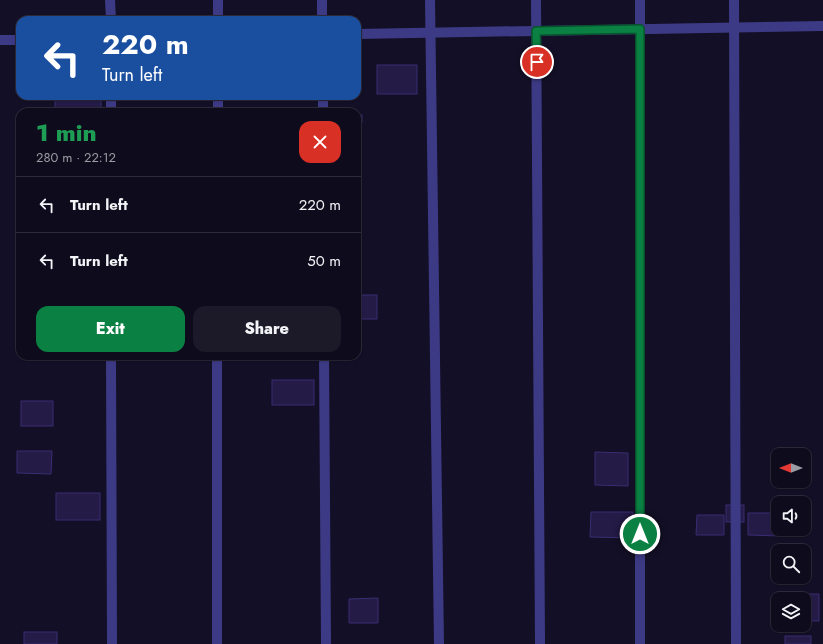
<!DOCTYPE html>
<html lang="en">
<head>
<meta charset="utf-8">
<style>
  body { margin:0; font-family:Jost,sans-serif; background:#1c1929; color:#f1f3f6; height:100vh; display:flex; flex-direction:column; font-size:15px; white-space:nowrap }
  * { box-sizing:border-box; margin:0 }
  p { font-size:13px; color:#9b9ba3 }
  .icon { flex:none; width:22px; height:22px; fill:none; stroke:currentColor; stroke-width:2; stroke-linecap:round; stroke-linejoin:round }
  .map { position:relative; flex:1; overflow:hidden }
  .side { position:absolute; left:16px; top:108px; width:345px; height:252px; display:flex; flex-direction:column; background:#0e0b1c; border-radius:12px; box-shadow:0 1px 3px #0004,0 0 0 1px #2e2b3b }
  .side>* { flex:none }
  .guide { position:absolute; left:16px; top:16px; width:345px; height:84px; border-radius:12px; box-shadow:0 1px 3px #0004,0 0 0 1px #2e2b3b; background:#1a4fa0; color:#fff; overflow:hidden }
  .needle { width:26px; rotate:270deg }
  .tools { position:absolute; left:771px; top:448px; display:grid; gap:8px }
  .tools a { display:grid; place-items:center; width:40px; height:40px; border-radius:8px; background:#0e0b1c; box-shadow:0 1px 3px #0004,0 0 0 1px #2e2b3b; font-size:20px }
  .pin { position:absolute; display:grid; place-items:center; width:34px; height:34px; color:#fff; margin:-17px; border:2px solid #fff; border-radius:50%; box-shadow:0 1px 4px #0007 }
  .me { position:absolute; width:44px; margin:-22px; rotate:0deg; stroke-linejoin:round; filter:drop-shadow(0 0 3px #0008) }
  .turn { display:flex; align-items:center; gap:14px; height:84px; padding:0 20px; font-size:18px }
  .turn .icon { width:52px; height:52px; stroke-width:2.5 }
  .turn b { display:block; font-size:28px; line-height:34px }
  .round { display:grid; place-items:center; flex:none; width:42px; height:42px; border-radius:12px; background:#1c1929 }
  .summary { display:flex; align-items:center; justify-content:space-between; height:68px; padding:0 20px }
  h1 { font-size:24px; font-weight:800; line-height:30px; color:#1e9e55 }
  .action { display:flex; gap:8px; margin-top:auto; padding:8px 20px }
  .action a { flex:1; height:46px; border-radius:12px; background:#0b8043; color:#fff; font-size:16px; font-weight:800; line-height:46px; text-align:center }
  .action a+a { background:#1c1929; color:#f1f3f6 }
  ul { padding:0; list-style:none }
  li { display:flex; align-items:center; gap:12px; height:56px; padding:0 20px; border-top:1px solid #2e2b3b }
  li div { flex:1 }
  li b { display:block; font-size:15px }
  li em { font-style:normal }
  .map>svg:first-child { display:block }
  .building { fill:#241b47; stroke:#3b2d73 }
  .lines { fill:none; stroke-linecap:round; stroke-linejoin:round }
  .minor { stroke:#3d3a85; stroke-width:10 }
  .route-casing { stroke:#07532c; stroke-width:10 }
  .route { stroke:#0b8043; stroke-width:7 }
</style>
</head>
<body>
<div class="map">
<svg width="823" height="644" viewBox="0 0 823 644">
  <rect width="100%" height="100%" fill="#130f26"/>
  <!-- building -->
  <g class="building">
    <rect x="377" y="65" width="40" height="29"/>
    <rect x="55" y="96" width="46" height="16"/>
    <rect x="357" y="115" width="5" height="7"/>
    <rect x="357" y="295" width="20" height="24"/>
    <rect x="272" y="380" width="42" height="25"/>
    <rect x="21" y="401" width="32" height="25"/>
    <path d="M17,451h35l-1,23 -34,-1z"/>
    <path d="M595,452l33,1v33l-33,-1z"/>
    <rect x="56" y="493" width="44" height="27"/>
    <rect x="726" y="505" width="18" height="17"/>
    <path d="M591,512h42v26l-43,-1z"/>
    <path d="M748,513h30v16h2v7l-32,-1z"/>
    <path d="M697,515h27v20h-28z"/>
    <path d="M786,594h33v27h-15v-22h-18z"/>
    <path d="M378,598v25h-29v-24z"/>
    <rect x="24" y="632" width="33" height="12"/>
    <rect x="785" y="636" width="26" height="8"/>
  </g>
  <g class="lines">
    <!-- minor -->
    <g class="minor">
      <path d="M110,0l1,20"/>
      <path d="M218,0v20"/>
      <path d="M322,0v20"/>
      <path d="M430,0l9,644"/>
      <path d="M536,0l4,644"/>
      <path d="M640,0v644"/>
      <path d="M734,0l2,644"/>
      <path d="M357,34l466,-8"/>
      <path d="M0,40h20"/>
      <path d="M111,96v16"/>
      <path d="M323,96v16"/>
      <path d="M218,112v-16"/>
      <path d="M111,356l1,288"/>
      <path d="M324,356l2,288"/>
      <path d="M217,644v-288"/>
    </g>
  </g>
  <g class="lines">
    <!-- route casing -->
    <g class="route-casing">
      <path id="route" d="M537,62l-1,-31 104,-2v505"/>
    </g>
    <!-- route -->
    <use href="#route" class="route"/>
  </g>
</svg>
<div class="tools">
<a><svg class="needle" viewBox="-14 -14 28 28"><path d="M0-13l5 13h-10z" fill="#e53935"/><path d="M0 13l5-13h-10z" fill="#9b9ba3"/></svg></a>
<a><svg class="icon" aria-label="sound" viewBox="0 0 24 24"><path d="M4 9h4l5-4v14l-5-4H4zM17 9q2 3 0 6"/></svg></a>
<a><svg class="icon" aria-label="search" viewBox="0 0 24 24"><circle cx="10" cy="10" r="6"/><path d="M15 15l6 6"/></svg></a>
<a><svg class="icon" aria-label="layers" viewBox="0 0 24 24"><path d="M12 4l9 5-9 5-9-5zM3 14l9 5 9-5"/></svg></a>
</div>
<div class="pin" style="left:537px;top:62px;background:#d93025"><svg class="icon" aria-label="arrive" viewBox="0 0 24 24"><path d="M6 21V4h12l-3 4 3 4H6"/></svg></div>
<svg class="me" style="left:640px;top:534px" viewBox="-20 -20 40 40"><circle r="17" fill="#0b8043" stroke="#fff" stroke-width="3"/><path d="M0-11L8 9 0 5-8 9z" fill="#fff"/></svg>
<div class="guide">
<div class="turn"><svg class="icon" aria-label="left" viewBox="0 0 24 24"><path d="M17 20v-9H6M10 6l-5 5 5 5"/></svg><div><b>220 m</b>Turn left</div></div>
</div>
<section class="side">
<div class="summary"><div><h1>1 min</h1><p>280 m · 22:12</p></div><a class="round" style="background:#d93025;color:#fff"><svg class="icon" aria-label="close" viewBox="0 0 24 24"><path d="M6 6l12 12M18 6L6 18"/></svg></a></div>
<ul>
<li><svg class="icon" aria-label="left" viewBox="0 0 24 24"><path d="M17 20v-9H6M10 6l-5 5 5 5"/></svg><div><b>Turn left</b></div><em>220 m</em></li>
<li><svg class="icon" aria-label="left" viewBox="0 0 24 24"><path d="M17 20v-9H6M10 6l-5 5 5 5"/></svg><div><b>Turn left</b></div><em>50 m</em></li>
</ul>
<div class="action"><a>Exit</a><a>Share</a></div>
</section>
</div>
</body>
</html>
